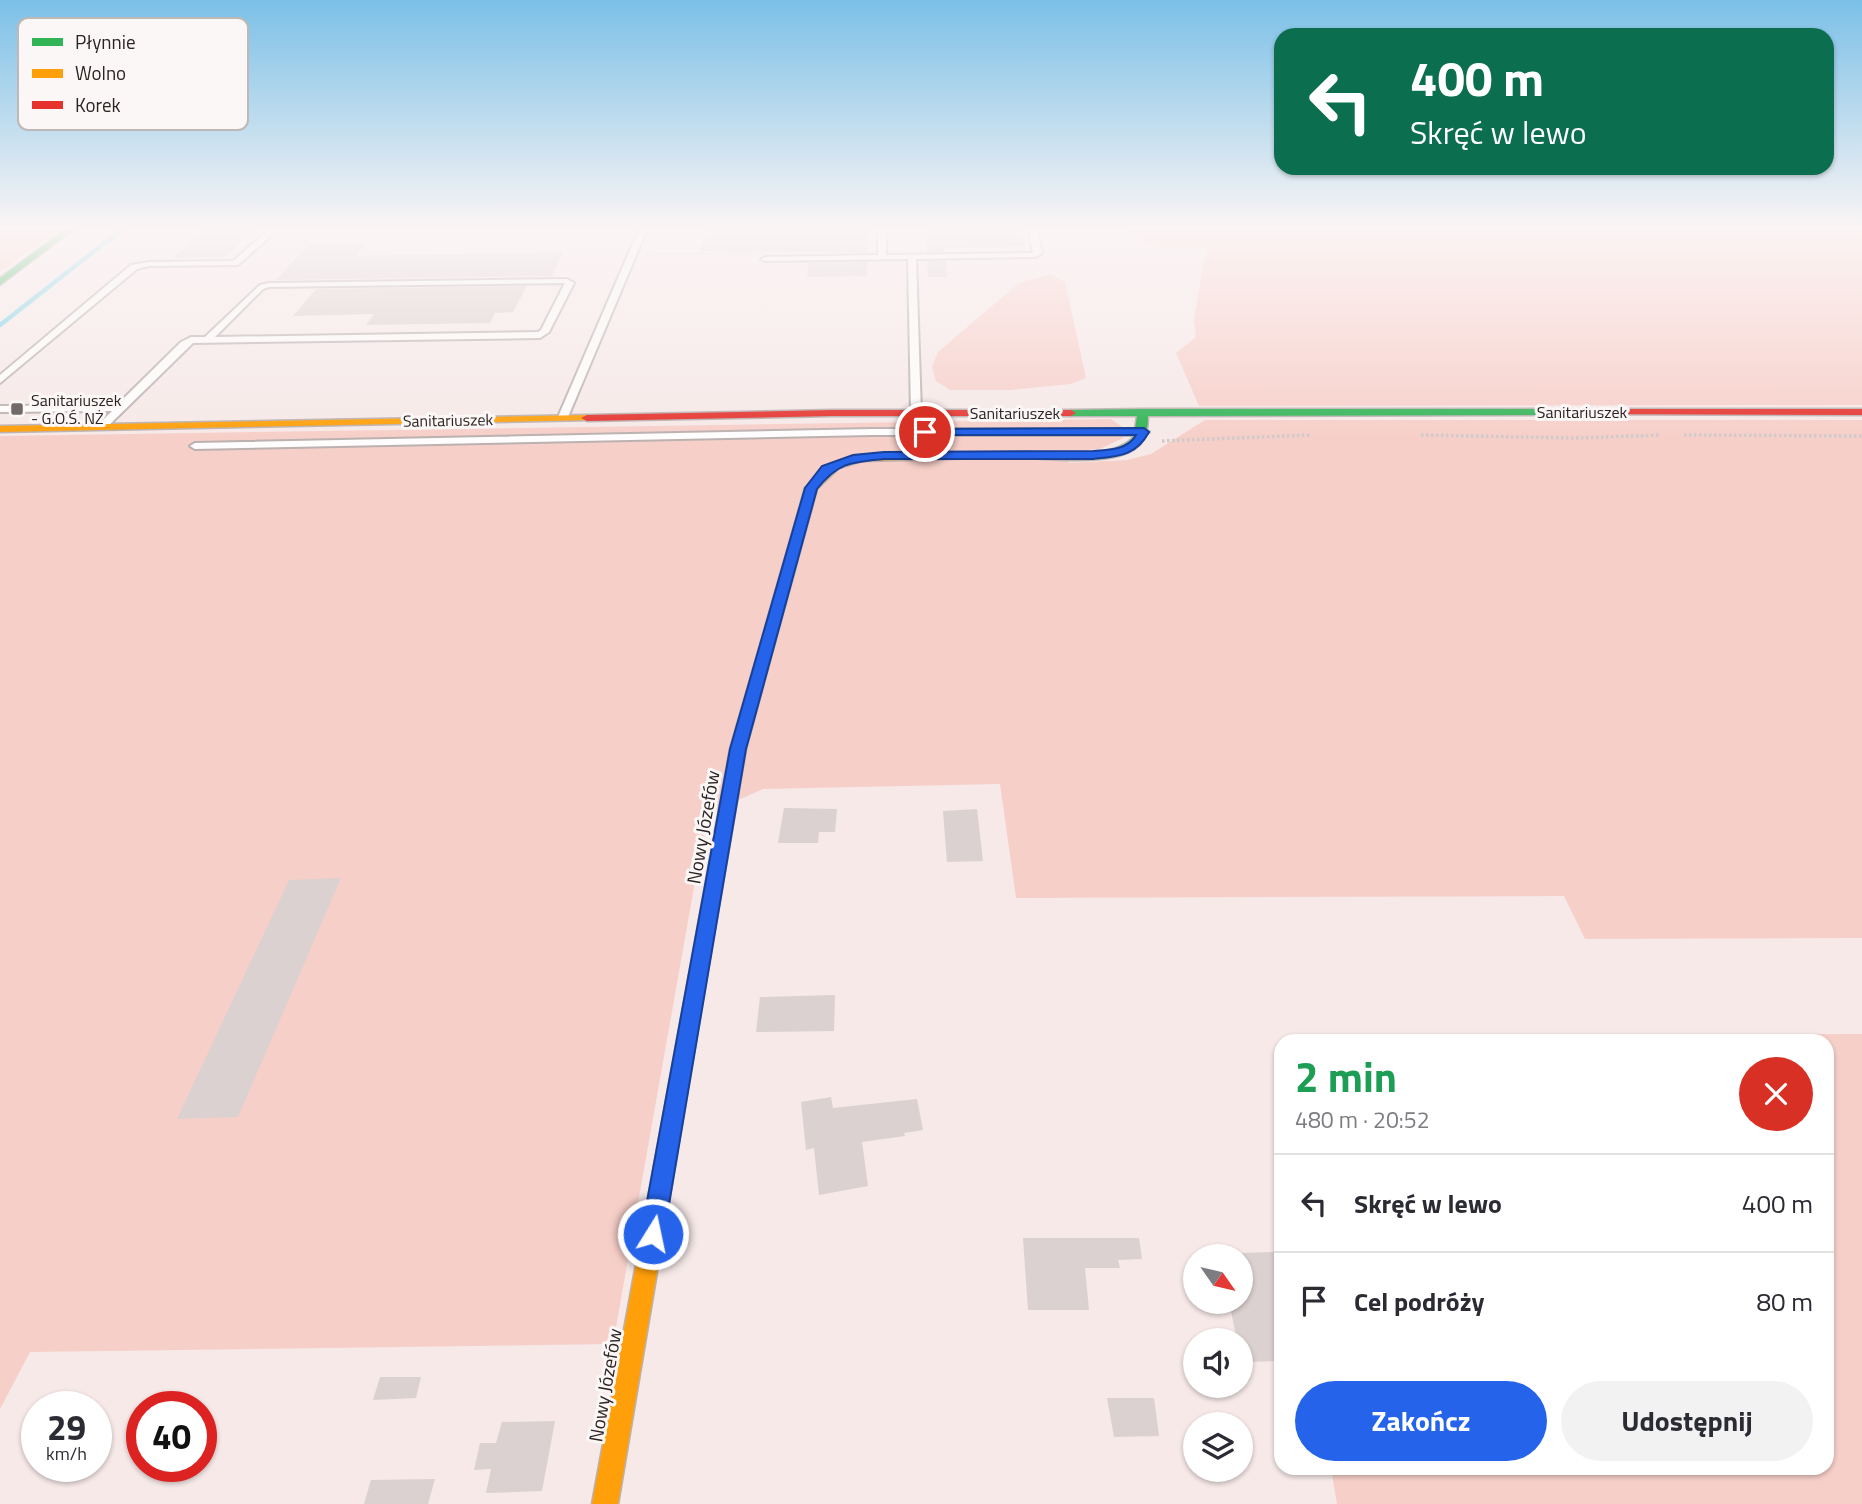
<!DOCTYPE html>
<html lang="pl">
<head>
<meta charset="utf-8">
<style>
  body { margin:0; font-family:"Titillium Web",sans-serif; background:#f2f2f3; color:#2b2b33; height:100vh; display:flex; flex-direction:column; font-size:26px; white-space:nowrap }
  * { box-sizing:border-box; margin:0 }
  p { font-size:23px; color:#7c7c81 }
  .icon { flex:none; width:38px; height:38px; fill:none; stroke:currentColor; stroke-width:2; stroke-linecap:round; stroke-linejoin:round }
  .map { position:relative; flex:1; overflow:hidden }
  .panel { position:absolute; left:1274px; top:1034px; width:560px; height:441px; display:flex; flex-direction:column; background:#fff; border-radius:21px; box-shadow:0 2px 5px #0004 }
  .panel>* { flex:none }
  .guide { position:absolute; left:1274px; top:28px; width:560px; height:147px; border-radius:21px; box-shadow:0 2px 5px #0004; background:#0b6e4f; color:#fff; overflow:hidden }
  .needle { width:46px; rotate:124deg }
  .fabs { position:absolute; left:1183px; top:1244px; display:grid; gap:14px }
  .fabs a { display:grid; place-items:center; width:70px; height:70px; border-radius:50%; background:#fff; box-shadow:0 2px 5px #0004; font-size:35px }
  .speed { position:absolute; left:21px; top:1391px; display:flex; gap:14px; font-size:35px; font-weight:700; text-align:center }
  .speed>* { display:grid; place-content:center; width:91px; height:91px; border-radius:50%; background:#fff; box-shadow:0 2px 5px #0004; line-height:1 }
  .speed small { font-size:18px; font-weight:400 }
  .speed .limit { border:10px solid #d22; background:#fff; color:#111 }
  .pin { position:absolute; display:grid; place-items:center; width:60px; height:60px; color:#fff; margin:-30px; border:4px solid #fff; border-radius:50%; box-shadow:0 2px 7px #0007 }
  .me { position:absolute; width:77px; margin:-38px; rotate:10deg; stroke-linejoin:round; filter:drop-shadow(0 0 5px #0008) }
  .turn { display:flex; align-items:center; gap:24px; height:147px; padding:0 21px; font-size:32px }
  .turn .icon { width:91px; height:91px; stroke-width:2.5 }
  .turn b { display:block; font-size:49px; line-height:60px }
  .round { display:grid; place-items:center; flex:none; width:74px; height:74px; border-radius:37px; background:#f2f2f3 }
  .headline { display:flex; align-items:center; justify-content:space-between; height:119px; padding:0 21px }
  h1 { font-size:42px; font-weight:700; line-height:52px; color:#1e9e55 }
  .primary-button { display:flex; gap:14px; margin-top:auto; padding:14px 21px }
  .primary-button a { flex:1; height:80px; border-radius:42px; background:#2563eb; color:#fff; font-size:28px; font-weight:700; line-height:80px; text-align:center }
  .primary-button a+a { background:#f2f2f3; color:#2b2b33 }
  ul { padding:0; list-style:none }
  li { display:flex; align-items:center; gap:21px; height:98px; padding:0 21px; border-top:2px solid #e1e1e2 }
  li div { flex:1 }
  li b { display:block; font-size:26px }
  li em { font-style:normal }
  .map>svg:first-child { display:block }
  .green { fill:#f7cfc9 }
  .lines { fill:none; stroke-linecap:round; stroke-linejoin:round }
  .stream { stroke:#78d2e5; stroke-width:4.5 }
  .building { fill:#dbd1d0 }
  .lane-casing { stroke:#bbb1b0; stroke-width:4 }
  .fast-casing { stroke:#bbb1b0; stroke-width:3 }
  .slow-casing { stroke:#bbb1b0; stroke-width:3 }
  .jam-casing { stroke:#bbb1b0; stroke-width:3 }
  .path-far1 { stroke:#d0caca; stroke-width:2.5; stroke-dasharray:2 2; stroke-linecap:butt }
  .path { stroke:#d0caca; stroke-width:3.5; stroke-dasharray:2.5 2.5; stroke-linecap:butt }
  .lane { fill:#fefcfc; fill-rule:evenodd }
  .fast { fill:#30b455; fill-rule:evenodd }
  .slow { fill:#ff9f0a; fill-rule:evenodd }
  .jam { fill:#e5322d; fill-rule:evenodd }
  .route { fill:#2563eb; stroke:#184099; stroke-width:2 }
  .poi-dot { fill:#736968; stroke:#fcf7f7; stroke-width:2.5 }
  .labels { text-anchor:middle; stroke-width:6; stroke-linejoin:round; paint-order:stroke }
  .far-poi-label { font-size:16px; fill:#2c2423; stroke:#fcf7f7; text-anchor:start }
  .far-street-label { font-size:16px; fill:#2c2423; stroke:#fcf7f7 }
  .street-label { font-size:19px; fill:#2c2423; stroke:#fcf7f7 }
  .key { fill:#fcf7f7; stroke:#beb8b7; stroke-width:2 }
  .key-label { font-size:19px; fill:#2c2423 }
</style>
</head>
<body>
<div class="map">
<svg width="1862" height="1504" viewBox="0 0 1862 1504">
  <rect width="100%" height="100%" fill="#f6e9e8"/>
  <!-- green -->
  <g class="green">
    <path d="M0,227h63l-63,45z"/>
    <path d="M1122,227h740v178l-663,1 -23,-53 20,-16 -2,-18 12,-71 -52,-1z"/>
    <path d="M1051,274l14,8 21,96 -15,6 -60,6h-61l-14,-9 -4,-14 6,-15 81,-69z"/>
    <path d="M1111,419l13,9 -1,10 -23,11 -38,3 7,11 58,-3 24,-6 54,-34h657v518l-277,1 -21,-43 -548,2 -16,-114 -237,5 -56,25 -94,530 -583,8 -30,57v-973z"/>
    <path d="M1862,1034v470h-525l-6,-36h496v-427h-188l-3,-6z"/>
  </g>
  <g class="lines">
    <!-- stream -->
    <path class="stream" d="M0,325l125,-98"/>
  </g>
  <!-- building -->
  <g class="building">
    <path d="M206,227h50l-32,30 -51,1z"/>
    <path d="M708,227h161l-1,26 -167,-2z"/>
    <path d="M925,227h96l5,20 -82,1 1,4h-18z"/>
    <path d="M365,244l-9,12 207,-4 -11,24 -276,4 32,-35z"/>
    <path d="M927,261h19l1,16h-19z"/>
    <path d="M867,262v14l-60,1 2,-14z"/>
    <path d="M527,286l-14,26 -18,1 -5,10 -124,2 8,-11 -81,2 23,-27z"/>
    <path d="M784,808l53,1 -2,23h-16l-1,11h-40z"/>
    <path d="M977,809l6,52 -36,1 -4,-51z"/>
    <path d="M341,878l-103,239 -61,2 112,-239z"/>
    <path d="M835,995l-1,36 -78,1 4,-35z"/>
    <path d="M831,1097l2,11 84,-9 6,31 -19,3 1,3 -43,6 6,44 -49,9 -5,-47 -8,2 -5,-48z"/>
    <path d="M1023,1238h116l3,21 -24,1 2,8h-35l4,42h-61z"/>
    <path d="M1276,1252l5,23v86l-40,1v-22h-4l-8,-38h12v-49z"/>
    <path d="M380,1377h41l-5,21 -43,2z"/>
    <path d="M1107,1398h47l5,38 -45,1z"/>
    <path d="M555,1421l-13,70 -56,2 5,-24 -17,1 6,-27h16l6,-21z"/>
    <path d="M435,1479l-7,25h-64l7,-24z"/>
  </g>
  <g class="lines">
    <!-- lane casing -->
    <g class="lane-casing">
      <g id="lane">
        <path d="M272,227h9l-43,38 -89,1 -12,3 -137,114v-8l131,-110 18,-3 84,-1z"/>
        <path d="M640,227h8l-80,190 -8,2 -2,-2z"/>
        <path d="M878,227h8v28l147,-2 -5,-26h8l6,26 -7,4 -119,2 5,154 -5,3 -5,-3 -3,-154 -143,2 -4,-2 4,-2 113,-2z"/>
        <path d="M567,279l7,4 -25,49 -9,6 -347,5 -88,86 -9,-2 16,-16 -112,1v-6l117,-1 64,-63 10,-5h14l55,-52 9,-2zM565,283l-24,47 -3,2 -323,5 48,-48 6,-2z"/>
        <path d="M871,429h273l5,3 -5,3h-273l-676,14 -5,-3 5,-3z"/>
      </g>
    </g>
    <!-- fast casing -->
    <g class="fast-casing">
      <g id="fast">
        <path d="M68,227h9l-77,58v-7z"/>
        <path d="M1142,409h423l5,3 -5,3 -417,1c0,10 -1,19 -7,27 -19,24 -86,16 -114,15l-6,-3 6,-3c27,0 90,8 107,-16l3,-20h-66l-5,-3 5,-3z"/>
        <path d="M768,637l7,5 -29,107 -39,226 -2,6 -7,2 -7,-2 -2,-6 41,-226 31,-107z"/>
      </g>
    </g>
    <!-- slow casing -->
    <g class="slow-casing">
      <g id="slow">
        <path d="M587,415l6,3 -2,2 -591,12v-6z"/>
        <path d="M1027,452l4,1v4l-169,4 -23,7 -22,21 -42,153 -7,5 -5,-2 -2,-3 44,-154 26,-24 30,-9z"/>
        <path d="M698,967l7,2 2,6 -89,529h-26l97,-529 2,-6z"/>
      </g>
    </g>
    <!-- jam casing -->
    <g class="jam-casing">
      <g id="jam">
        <path d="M1565,409h297v6l-301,-1v-4z"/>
        <path d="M832,410h239l5,3 -5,3h-239l-245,5 -6,-3 6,-3z"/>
      </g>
    </g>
    <!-- path-far1 -->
    <path class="path-far1" d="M647,254l107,-1"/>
    <!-- path -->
    <g class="path">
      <path d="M1421,435l156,3 84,-3"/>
      <path d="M1684,435l178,1"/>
      <path d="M1162,441l149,-6"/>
    </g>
    <!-- lane -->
    <use href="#lane" class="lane"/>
    <!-- fast -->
    <use href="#fast" class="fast"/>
    <!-- slow -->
    <use href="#slow" class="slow"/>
    <!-- jam -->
    <use href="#jam" class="jam"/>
  </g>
  <!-- sky -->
  <linearGradient id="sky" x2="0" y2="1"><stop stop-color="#7bc0e7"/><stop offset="0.52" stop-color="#fbf5f5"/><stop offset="1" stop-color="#fbf5f5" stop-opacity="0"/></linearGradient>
  <rect width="1862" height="438" fill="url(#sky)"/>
  <!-- route -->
  <path class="route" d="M1144,428l5,4c-13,24 -30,24 -56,27h-209c-32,3 -46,3 -67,30l-71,260 -82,485 -3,8 -8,4 -8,-4 -4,-8 89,-485 75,-261 17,-22 31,-11 31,-3 209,-1c15,-1 35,-1 43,-16h-215v-5l4,-1z"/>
  <!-- markers -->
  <rect class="poi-dot" x="10" y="402" width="14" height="14" rx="3.5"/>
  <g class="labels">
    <!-- far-poi labels -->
    <g class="far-poi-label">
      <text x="31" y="406">Sanitariuszek<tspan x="31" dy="18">- G.O.Ś. NŻ</tspan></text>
    </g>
    <!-- far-street labels -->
    <g class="far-street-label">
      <text x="1582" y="418">Sanitariuszek</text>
      <text x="1015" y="419">Sanitariuszek</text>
      <text transform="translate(448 420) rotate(-1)" y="6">Sanitariuszek</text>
    </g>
    <!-- street labels -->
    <g class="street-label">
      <text transform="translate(703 827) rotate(-80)" y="7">Nowy Józefów</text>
      <text transform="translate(605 1385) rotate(-80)" y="7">Nowy Józefów</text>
    </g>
  </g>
  <!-- legend -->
  <rect x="18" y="18" width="230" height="112" rx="10" class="key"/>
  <rect x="32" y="38" width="31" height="8" fill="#30b455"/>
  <rect x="32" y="69" width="31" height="9" fill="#ff9f0a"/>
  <rect x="32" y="101" width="31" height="8" fill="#e5322d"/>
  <g class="key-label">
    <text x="75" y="49">Płynnie</text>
    <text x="75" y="80">Wolno</text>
    <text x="75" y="112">Korek</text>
  </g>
</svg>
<div class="fabs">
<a><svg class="needle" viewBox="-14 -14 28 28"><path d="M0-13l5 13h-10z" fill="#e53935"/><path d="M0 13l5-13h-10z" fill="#7c7c81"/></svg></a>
<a><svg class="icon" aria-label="sound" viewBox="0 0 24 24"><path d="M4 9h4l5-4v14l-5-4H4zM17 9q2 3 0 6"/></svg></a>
<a><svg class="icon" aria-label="layers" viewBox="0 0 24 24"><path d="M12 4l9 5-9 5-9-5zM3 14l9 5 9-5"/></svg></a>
</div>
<div class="speed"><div>29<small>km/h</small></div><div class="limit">40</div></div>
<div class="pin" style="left:925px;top:432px;background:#d93025"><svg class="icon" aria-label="arrive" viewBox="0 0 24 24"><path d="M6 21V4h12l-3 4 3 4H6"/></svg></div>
<svg class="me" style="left:653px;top:1234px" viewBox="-20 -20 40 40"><circle r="17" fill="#2563eb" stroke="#fff" stroke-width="3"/><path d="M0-11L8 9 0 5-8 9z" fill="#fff"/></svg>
<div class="guide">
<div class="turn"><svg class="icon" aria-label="left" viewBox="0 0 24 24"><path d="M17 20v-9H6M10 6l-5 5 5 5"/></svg><div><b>400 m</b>Skręć w lewo</div></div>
</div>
<section class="panel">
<div class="headline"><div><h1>2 min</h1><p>480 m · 20:52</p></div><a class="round" style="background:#d93025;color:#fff"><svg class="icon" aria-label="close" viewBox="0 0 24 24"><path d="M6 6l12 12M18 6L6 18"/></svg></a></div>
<ul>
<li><svg class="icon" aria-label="left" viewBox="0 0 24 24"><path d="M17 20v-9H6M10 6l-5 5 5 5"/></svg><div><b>Skręć w lewo</b></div><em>400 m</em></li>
<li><svg class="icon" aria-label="arrive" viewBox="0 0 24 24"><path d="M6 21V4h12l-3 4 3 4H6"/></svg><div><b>Cel podróży</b></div><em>80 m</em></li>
</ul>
<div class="primary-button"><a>Zakończ</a><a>Udostępnij</a></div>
</section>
</div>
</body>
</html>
